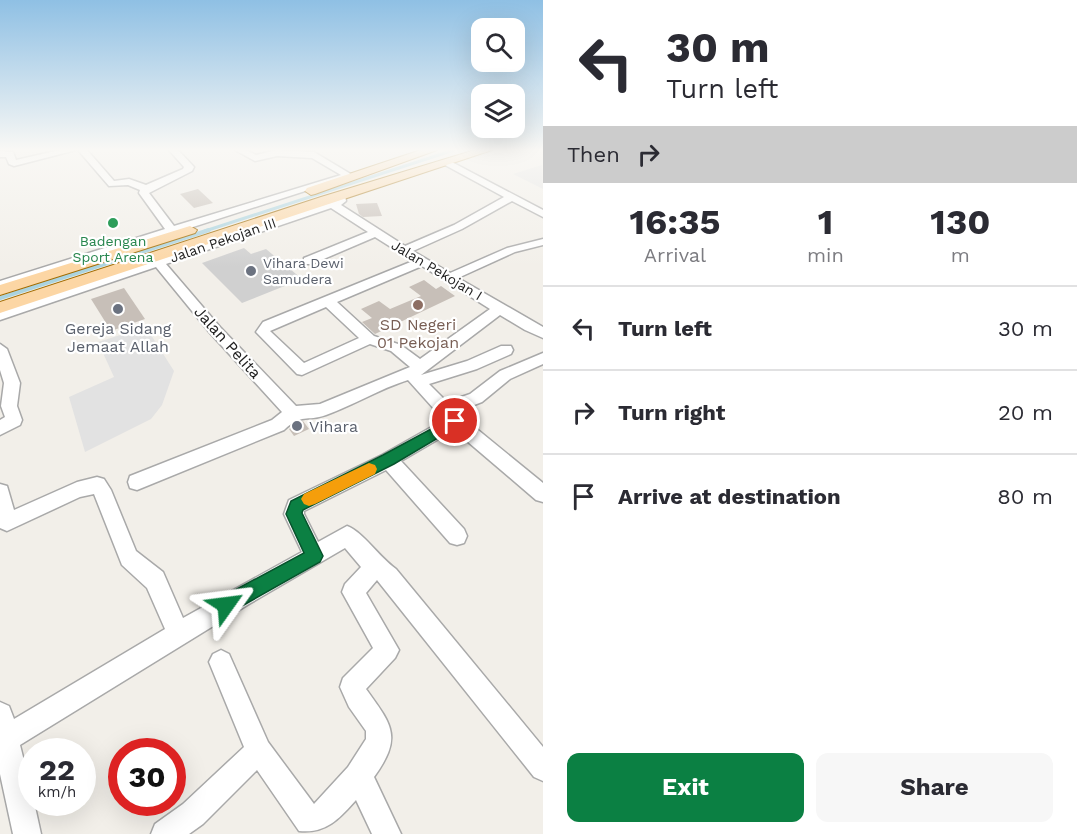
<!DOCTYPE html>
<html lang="en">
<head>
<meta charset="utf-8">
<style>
  body { margin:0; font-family:"Work Sans",sans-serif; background:#f7f7f7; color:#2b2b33; height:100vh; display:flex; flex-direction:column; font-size:22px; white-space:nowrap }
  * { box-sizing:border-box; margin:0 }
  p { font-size:20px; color:#7c7c81 }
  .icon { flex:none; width:33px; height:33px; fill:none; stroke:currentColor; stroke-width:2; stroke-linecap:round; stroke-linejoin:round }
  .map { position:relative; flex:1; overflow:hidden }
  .side { display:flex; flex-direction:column; background:#fff; width:534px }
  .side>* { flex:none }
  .top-card { background:#fff; color:#2b2b33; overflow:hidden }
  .controls { position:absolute; left:471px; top:18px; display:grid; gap:12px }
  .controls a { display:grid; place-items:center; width:54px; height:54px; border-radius:12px; background:#fff; box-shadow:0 6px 24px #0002; font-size:30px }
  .speed { position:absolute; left:18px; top:738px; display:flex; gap:12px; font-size:30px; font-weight:700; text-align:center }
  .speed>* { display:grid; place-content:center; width:78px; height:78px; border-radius:50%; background:#fff; box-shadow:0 6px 24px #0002; line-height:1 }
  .speed small { font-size:15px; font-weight:400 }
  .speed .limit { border:9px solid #d22; background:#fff; color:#111 }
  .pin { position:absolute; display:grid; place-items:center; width:51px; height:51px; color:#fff; margin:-26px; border:3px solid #fff; border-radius:50%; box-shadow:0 2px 6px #0007 }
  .me { position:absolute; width:66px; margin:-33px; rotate:59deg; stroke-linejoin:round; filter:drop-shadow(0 0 4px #0008) }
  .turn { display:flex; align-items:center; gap:21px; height:126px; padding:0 24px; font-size:27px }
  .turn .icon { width:78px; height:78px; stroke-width:2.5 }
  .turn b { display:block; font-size:42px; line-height:51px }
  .then { display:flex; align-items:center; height:57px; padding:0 24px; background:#0003; gap:12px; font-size:22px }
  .eta { display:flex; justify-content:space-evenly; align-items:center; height:102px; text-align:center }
  .eta b { font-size:36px; font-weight:700; line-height:42px }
  .action { display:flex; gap:12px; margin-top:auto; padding:12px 24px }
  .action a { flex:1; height:69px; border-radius:12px; background:#0b8043; color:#fff; font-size:24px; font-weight:700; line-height:69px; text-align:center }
  .action a+a { background:#f7f7f7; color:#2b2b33 }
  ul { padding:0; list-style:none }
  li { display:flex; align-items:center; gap:18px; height:84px; padding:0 24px; border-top:2px solid #e1e1e2 }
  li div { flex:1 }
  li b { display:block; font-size:22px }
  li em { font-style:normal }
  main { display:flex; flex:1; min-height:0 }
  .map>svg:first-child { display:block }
  .religious { fill:#d0d0d0 }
  .parking { fill:#e2e2e2 }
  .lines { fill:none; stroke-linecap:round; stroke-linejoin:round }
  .stream-far1 { stroke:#aad3df; stroke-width:3 }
  .stream { stroke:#aad3df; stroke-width:4 }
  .building { fill:#c7bfb8 }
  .minor-casing { stroke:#a9a9a9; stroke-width:3 }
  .major-casing { stroke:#a06b00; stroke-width:2 }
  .minor { fill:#fff; fill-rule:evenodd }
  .major { fill:#fcd6a4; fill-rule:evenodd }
  .route { fill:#0b8043; stroke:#07532c; stroke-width:1.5 }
  .slow { fill:#f59e0b }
  .leisure-dot { fill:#2e9e5b; stroke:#fff; stroke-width:2 }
  .worship-dot { fill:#6b7280; stroke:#fff; stroke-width:2 }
  .education-dot { fill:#8d6e63; stroke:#fff; stroke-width:2 }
  .labels { text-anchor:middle; stroke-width:4.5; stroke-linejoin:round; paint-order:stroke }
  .far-street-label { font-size:14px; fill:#222; stroke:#fff }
  .far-leisure-label { font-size:14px; fill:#27864d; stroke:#fff }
  .far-worship-label { font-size:14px; fill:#5b616d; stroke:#fff; text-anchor:start }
  .education-label { font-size:16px; fill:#785e54; stroke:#fff }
  .worship-label { font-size:16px; fill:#5b616d; stroke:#fff }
  .street-label { font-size:16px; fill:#222; stroke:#fff }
</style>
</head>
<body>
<main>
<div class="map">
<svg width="543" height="834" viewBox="0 0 543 834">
  <rect width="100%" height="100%" fill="#f2efe9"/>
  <!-- religious -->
  <path class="religious" d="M244,248l7,6 15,-5 36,30 -60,24 -40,-40z"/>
  <!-- parking -->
  <g class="parking">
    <path d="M542,165l1,24 -30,-15z"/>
    <path d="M146,327l28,44 -12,34 -11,14 -66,33 -16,-55 45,-20 -16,-35z"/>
  </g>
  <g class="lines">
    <!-- stream-far1 -->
    <path class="stream-far1" d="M205,231l249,-81"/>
    <!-- stream -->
    <path class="stream" d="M0,298l209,-68"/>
  </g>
  <!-- building -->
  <g class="building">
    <path d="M198,189l15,14 -19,5 -14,-14z"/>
    <path d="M377,203l5,13 -19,1 -4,-3 -3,-10z"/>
    <path d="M424,280l12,9 5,-3 14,10 -80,38 -13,-12 10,-4 -11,-9 18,-8 11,8 31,-13 -12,-9z"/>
    <path d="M124,288l21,31 -34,12 -20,-32z"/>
    <path d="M303,421l6,8 -15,7 -5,-7z"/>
  </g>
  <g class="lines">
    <!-- minor casing -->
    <g class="minor-casing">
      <g id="minor">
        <path d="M60,150h16l-62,16 -5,-2 -3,-7h-6v-6l13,1 3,8z"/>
        <path d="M78,150h9l27,31 15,-2 17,6 37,-16 1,-2 -15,-17h9l16,17 -2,4 -43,22 25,33 167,-51 -29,-17 -35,-2 -22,5 -20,-11h11l10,5 21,-5 37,2 40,24 -4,3 -17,3 -333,107v-8l165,-52 -26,-36 1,-3 -12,-5 -19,1z"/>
        <path d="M448,160l95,50v7l-31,-16 -50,28 -49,22 37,22 57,-25 36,-9v6l-28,7 -57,26 85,49v11l-18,-8 -25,-15 -79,60 46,-14 34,-15h10l2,4 -2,4 -34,15 -48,15 18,18 23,-8 30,-23 43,-18v11l-33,15 -28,23 -26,10 87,71v19l-7,-2 -82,-70 -53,31 63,68 3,7 -3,7 -7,2 -7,-2 -64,-73 -82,41v3l14,28 29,-16c16,6 32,31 49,43l147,178v34l-9,-4 -157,-197 -11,13 33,57 -4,8 -29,31c26,36 37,48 8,88l27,57h-29l-16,-34c-16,18 -30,34 -57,31l-42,-61 -54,54 -14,10h-38l4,-10 28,-20 61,-57 -35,-85 4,-8 8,-4 8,4 39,88 46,62 34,-37 18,-28v-8l-17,-24 -9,-20 3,-9 30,-30 -31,-56 3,-8 16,-17 -16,-19 -96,56 -229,141 12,48v9h2l7,32h-28l-13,-60v-72l9,4 5,13 151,-90 -18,-41 -25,-23 -28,-71 -14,3 -73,34 -7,-3v-44l7,2 7,24 63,-28 20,-5 7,2 7,11 25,61 27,21 20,46 119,-66 -18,-38 5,-14 93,-45 62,-35 -36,-40c-29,9 -54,25 -82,35 -20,7 -24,-2 -42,15l-147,60 -7,-2 -2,-6 2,-6 142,-56 10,-8 -72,-79 -54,-66 -156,53v-9l336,-112 1,-4h8l1,6 -5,4 64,41 49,-21 50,-28 -59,-32v-4zM331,208l37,24 -64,26v6h8l63,-27 38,24 -150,61 -7,10 41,42 5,1 68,-31 21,7 19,16 -90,37 -24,2 -76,-79 -54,-63zM422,266l68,43 -70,50 -19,-14 -27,-9 -37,-34zM326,307l33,31 -55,25 -34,-32z"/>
        <path d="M0,344l7,5 13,34 -3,23 5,14 -2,5 -20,10v-15l5,-3 -4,-11 3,-23 -4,-13z"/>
      </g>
    </g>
    <!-- major casing -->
    <g class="major-casing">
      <g id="major">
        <path d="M421,150h16l-122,44 -4,1 -6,-4 2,-3z"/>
        <path d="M475,150h17l-492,163v-11l321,-105z"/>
        <path d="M190,226l7,4 -2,3 -195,62v-10z"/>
      </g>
    </g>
    <!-- minor -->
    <use href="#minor" class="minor"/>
    <!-- major -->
    <use href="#major" class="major"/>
  </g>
  <!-- sky -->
  <linearGradient id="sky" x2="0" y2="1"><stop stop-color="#8fc0e4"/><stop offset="0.56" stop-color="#f9f8f5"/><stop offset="1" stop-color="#f9f8f5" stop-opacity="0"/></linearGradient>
  <rect width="543" height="267" fill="url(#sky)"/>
  <!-- route -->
  <path class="route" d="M455,416l5,1 2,4 -2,4 -66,39 -91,46 -1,3 21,43 -3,6 -87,49 -7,3 -6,-3 -3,-6 3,-7 84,-45 -18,-39 5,-13 92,-46z"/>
  <!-- slow -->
  <path class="slow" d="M369,463l6,2 2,4 -2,5 -60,30 -6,2 -5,-2 -3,-5 3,-5z"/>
  <!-- markers -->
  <circle class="leisure-dot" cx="113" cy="223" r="6"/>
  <g class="worship-dot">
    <circle cx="251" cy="271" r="6"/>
    <circle cx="118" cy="309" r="6"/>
    <circle cx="297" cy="426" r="6"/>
  </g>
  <circle class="education-dot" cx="418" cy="305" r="6"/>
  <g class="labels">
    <!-- far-street labels -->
    <g class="far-street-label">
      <text transform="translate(223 240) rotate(-19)" y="5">Jalan Pekojan III</text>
      <text transform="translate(437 270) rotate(31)" y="5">Jalan Pekojan I</text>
    </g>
    <!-- far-leisure labels -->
    <g class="far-leisure-label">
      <text x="113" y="246">Badengan<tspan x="113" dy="16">Sport Arena</tspan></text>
    </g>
    <!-- far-worship labels -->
    <g class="far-worship-label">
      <text x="263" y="268">Vihara Dewi<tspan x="263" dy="16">Samudera</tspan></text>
    </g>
    <!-- education labels -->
    <g class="education-label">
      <text x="418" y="330">SD Negeri<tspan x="418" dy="18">01 Pekojan</tspan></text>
    </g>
    <!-- worship labels -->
    <g class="worship-label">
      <text x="118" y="334">Gereja Sidang<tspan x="118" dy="18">Jemaat Allah</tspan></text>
      <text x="309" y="432" text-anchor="start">Vihara</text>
    </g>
    <!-- street labels -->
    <g class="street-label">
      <text transform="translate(228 342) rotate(48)" y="6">Jalan Pelita</text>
    </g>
  </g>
</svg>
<div class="controls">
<a><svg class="icon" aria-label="search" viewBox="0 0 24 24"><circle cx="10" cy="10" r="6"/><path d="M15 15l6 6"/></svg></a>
<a><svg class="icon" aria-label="layers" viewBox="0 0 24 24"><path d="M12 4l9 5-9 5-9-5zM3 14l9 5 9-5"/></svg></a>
</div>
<div class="speed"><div>22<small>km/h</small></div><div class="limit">30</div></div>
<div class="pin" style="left:455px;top:421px;background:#d93025"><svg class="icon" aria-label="arrive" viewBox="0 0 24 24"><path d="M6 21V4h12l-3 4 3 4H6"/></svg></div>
<svg class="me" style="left:226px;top:605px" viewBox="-20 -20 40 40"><path d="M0-17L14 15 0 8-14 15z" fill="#0b8043" stroke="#fff" stroke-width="4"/></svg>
</div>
<section class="side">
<div class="top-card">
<div class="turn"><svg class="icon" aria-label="left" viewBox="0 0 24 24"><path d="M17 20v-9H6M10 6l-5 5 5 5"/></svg><div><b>30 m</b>Turn left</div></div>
<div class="then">Then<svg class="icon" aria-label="right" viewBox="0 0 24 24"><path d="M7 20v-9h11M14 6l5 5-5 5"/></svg></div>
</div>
<div class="eta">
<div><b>16:35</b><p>Arrival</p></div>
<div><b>1</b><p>min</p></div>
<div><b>130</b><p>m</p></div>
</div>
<ul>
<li><svg class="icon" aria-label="left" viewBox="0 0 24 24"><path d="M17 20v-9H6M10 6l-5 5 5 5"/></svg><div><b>Turn left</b></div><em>30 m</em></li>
<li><svg class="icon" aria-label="right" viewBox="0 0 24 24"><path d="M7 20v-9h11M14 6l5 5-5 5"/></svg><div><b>Turn right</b></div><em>20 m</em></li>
<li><svg class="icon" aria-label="arrive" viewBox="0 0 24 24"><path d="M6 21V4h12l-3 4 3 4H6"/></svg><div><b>Arrive at destination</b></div><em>80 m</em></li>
</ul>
<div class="action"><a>Exit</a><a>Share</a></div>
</section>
</main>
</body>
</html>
